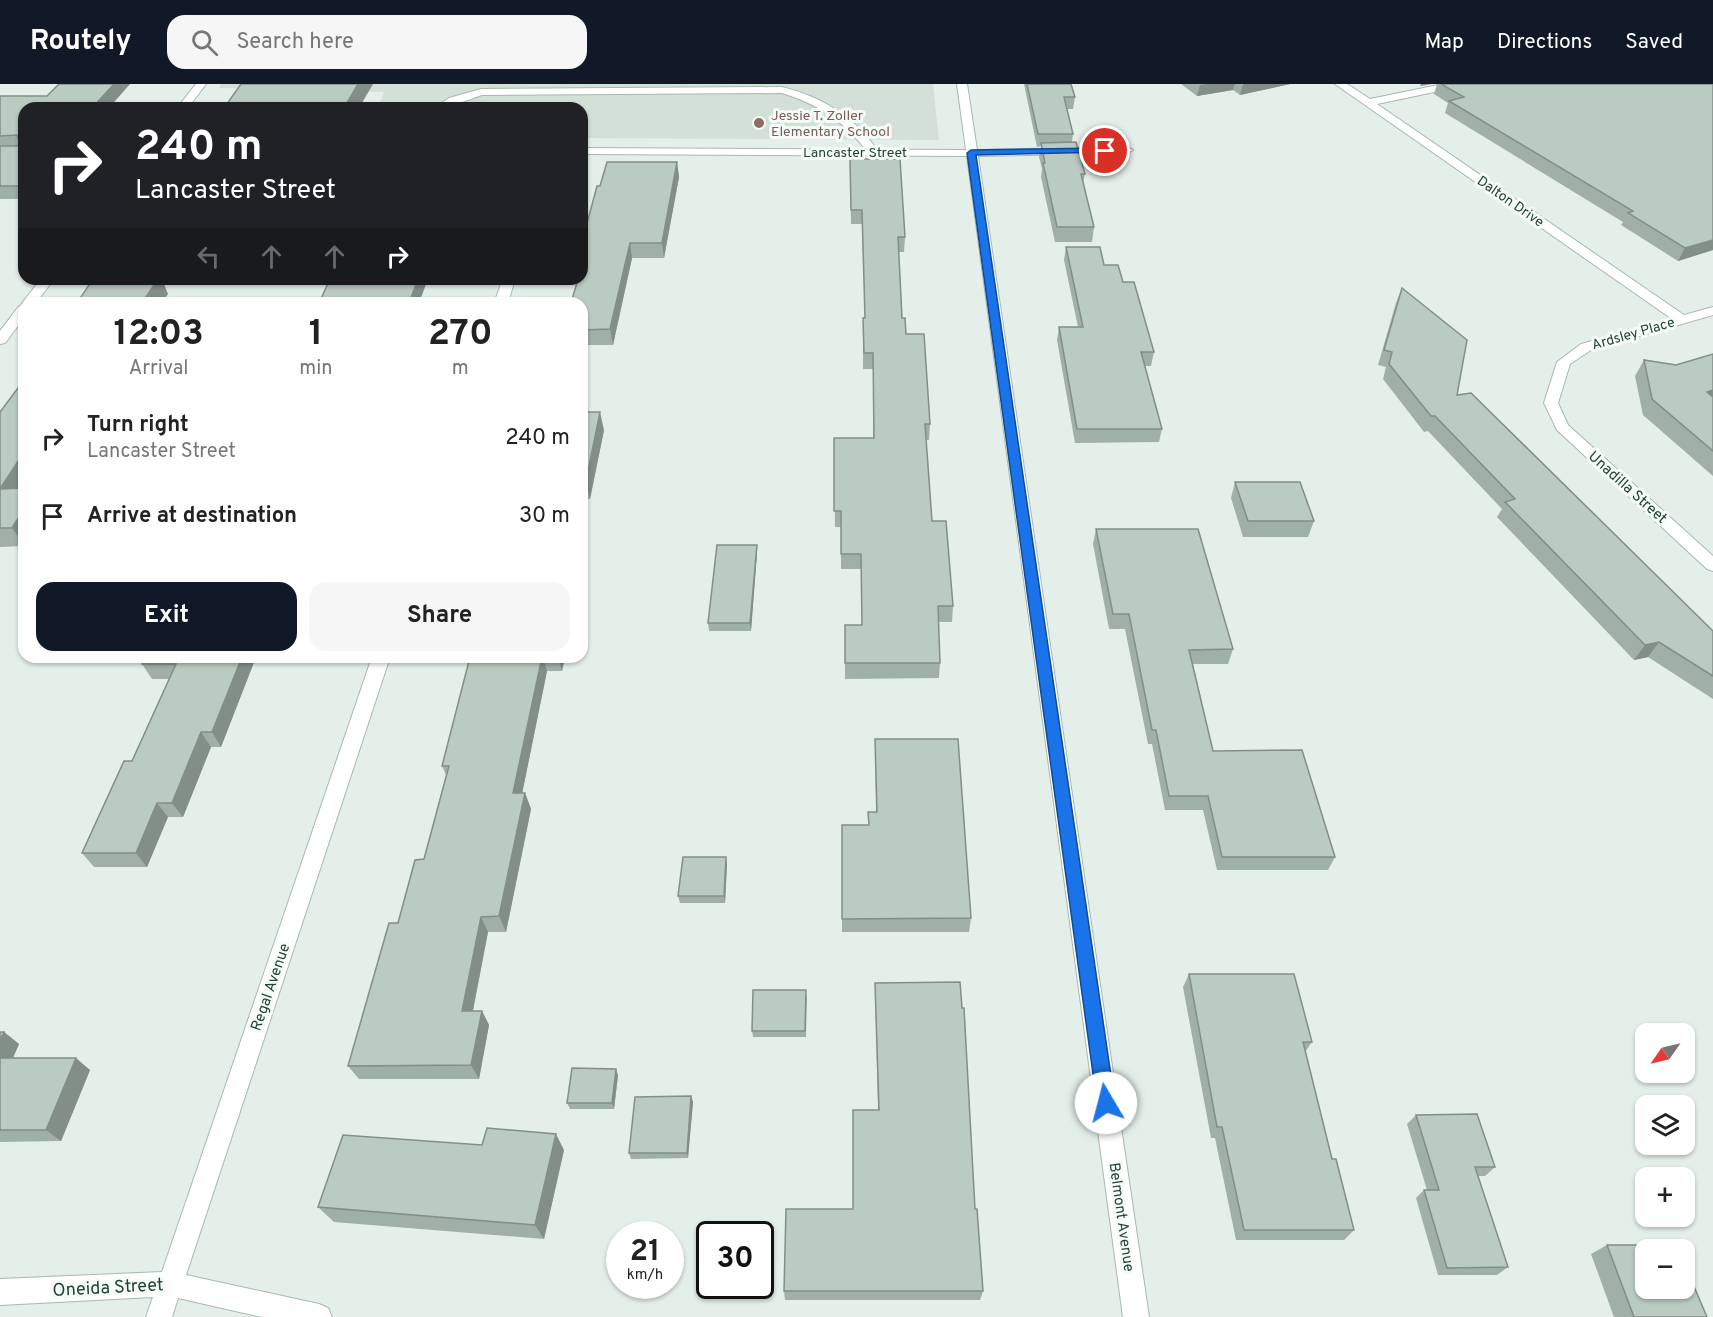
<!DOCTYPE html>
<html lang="en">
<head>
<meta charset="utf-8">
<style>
  body { margin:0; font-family:Overpass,sans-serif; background:#f6f6f6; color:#222; height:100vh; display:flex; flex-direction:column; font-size:22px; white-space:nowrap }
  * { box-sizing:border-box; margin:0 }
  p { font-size:20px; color:#767676 }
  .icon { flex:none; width:33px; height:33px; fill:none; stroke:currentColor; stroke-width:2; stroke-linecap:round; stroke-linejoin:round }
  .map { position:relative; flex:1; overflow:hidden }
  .side { position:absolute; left:18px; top:213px; width:570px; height:366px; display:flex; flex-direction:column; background:#fff; border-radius:18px; box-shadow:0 2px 4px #0004 }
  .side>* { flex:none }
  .banner { position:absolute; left:18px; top:18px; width:570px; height:183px; border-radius:18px; box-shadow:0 2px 4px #0004; background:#202124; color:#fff; overflow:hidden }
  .needle { width:39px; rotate:236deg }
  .fabs { position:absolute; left:1635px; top:939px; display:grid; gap:12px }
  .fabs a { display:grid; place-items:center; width:60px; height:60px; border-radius:12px; background:#fff; box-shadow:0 2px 4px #0004; font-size:30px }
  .speed { position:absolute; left:606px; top:1137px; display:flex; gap:12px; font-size:30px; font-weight:700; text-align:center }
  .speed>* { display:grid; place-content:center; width:78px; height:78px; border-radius:50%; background:#fff; box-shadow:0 2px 4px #0004; line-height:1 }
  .speed small { font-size:15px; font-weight:400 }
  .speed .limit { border:3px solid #111; border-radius:9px; background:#fff; color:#111 }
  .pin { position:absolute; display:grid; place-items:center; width:51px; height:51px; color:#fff; margin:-26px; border:3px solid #fff; border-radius:50%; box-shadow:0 2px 6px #0007 }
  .me { position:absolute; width:66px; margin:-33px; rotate:352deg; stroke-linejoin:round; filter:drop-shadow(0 0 4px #0008) }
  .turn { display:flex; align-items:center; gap:21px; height:126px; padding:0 18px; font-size:27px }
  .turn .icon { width:78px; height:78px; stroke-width:2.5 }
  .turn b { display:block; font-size:42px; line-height:51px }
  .lanes { display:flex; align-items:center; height:57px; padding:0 18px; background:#0003; justify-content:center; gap:30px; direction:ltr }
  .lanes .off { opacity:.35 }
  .eta { display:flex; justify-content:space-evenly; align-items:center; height:102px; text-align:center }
  .eta b { font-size:36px; font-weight:700; line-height:42px }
  .button { display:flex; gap:12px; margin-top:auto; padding:12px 18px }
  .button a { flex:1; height:69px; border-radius:18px; background:#111827; color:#fff; font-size:24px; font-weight:700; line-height:69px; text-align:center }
  .button a+a { background:#f6f6f6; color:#222 }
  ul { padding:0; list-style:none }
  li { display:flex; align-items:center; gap:18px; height:78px; padding:0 18px }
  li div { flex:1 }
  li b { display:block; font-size:22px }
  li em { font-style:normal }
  header { display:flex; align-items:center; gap:36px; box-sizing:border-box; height:84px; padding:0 30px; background:#111827; color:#fff }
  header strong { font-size:28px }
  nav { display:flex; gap:33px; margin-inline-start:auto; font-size:21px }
  .search { width:420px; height:54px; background:#f6f6f6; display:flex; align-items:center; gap:15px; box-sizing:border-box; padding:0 21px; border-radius:18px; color:#767676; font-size:22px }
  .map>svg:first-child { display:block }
  .built { fill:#d3e0d8 }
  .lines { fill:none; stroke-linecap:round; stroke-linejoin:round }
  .service-casing { stroke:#a7b8b1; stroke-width:2 }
  .minor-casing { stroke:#a7b8b1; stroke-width:2 }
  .service { fill:#fff; fill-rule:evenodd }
  .minor { fill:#fff; fill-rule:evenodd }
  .wall { fill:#a0afa7 }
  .shaded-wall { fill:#828e88 }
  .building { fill:#bacbc2; stroke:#828e88; stroke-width:1.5 }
  .route { fill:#1a73e8; stroke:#114b97; stroke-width:1.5 }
  .education-dot { fill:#8d6e63; stroke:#f6fbf8; stroke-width:2 }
  .labels { text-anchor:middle; stroke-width:6; stroke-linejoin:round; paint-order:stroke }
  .far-education-label { font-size:14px; fill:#785e54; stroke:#f6fbf8; text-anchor:start }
  .far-street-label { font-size:14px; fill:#224437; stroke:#f6fbf8 }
  .street-label { font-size:15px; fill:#224437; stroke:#f6fbf8 }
  .near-street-label { font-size:18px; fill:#224437; stroke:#f6fbf8 }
</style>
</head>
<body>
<header>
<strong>Routely</strong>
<div class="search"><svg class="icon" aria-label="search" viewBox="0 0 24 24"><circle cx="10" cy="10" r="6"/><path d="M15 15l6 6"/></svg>Search here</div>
<nav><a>Map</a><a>Directions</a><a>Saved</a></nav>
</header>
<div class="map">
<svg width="1713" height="1233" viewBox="0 0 1713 1233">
  <rect width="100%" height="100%" fill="#e5efea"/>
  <!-- built -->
  <path class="built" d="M221,0h712l6,56 -357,-2v-30h-204l6,-16 -165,-4z"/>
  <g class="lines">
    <!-- service casing -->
    <g class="service-casing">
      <path id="service" d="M782,3c41,10 72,30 97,65l-2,2h-8c-22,-31 -51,-50 -87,-61l-300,2c-16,5 -31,13 -47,13l14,-10 32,-9z"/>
    </g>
    <!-- minor casing -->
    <g class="minor-casing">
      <g id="minor">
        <path d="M196,0h10l-18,24h-11z"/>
        <path d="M957,0h10l10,66 150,-3 6,3 -6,3 -149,3 171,1161h-26l-156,-1161 -385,-2v-6l384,2z"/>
        <path d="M1335,0h12l23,15 73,-15h20l-5,3 -81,17 307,211 29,-8v8l-122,35 -21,14 -12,39 10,22 145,131v15l-6,-2 -150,-139 -13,-27 13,-41 24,-18 91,-25z"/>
        <path d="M41,195h13l-18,24h-12v15l-19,25 -5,1v-13l19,-25 5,-1 -2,-2z"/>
        <path d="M503,195h12l-7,24h-14z"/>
        <path d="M372,573h18l-204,618 133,29 9,4 4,9h-70l-84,-19 -6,19h-26l7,-20 -153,8v-26l162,-7z"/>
      </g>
    </g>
    <!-- service -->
    <use href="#service" class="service"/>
    <!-- minor -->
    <use href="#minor" class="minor"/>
  </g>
  <!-- wall -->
  <g class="wall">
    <path d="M1024,0h47l4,13 -2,12h-6l6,25 -1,8 13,32 -2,9 11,44 -2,15h-37l-14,-65 1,-8 -3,-12 2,-11 -4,1z"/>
    <path d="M1181,0h109l-50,11 -7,-5 -36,6z"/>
    <path d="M1437,0h276v166l-35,11 -57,-36 2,-3 -178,-109 3,-10 -14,-9z"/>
    <path d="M0,12l24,12v91h-24z"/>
    <path d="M850,75l55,78 -1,15h-5l3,66 28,106 -1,16h-3l6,81 21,85 -1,16h-14l2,41 -1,15 -94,1v-54h17l-1,-56h-20v-42h-6l-1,-89h39v-69h-10v-51h2l-3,-94h-11z"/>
    <path d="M677,78l2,15 -15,81h-32l-19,87h-31v-42l-4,-24 22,-93z"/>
    <path d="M1066,163l38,18 19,17 31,70 -3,14h-6l17,63 -3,13 -84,1 -18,-103 2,-13h19l-14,-67z"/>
    <path d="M1402,204l55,107 256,236v68l-65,-42 -14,3 -137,-143 5,-8 -74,-78 -4,1 -41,-53 3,-12 -8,-2 18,-62z"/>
    <path d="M1713,270v122l-70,-61 -8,-39 9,-16 32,5z"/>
    <path d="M24,296v166l-24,1v-135z"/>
    <path d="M582,328l22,18 -14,69h-6l-2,11z"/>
    <path d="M1235,398l79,39 -6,16h-65l-12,-39z"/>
    <path d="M1096,445l137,120 -5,15h-35l20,87 122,106 -7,13h-111l-14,-60h-38l-13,-66h-4l-23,-115h-16l-16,-85z"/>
    <path d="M757,461v8l-6,78h-42l-1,-8z"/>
    <path d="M256,573l-35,90h-10l-28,70h-15l-21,50h-53l-12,-14 50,-92 37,-82h-17l-10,-15z"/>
    <path d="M470,573h95l-3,14h-15l-25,122h3l6,16 -25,123h-18l-15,79h9l7,14 -10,54h-120l-11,-13 50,-143 26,-64 22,-84 -4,-9z"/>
    <path d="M875,655l96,179 -2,14h-127v-107h26v-13h8z"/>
    <path d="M727,780l-2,39h-45l-2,-7z"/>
    <path d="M1189,890l123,68 -7,10 27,107 22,71 -10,10h-108l-21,-102h-4l-28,-151z"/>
    <path d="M875,899l100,226 8,82 -3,9h-195l-1,-9 69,-82 25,-99z"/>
    <path d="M807,912l-1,41h-53l-1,-6z"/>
    <path d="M0,948h4l15,12 -6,14 77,12 -29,71 -61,1z"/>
    <path d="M618,991l-4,34h-44l-3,-6z"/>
    <path d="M691,1012l2,6 -5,56 -57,1 -2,-6z"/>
    <path d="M1416,1031l79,52 -10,9h-7l30,91 -11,8h-59l-22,-77 8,-8h3l-20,-66z"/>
    <path d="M482,1061l82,5 -20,89 -210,-17 -16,-15z"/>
    <path d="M1607,1161l100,72h-93l-23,-63z"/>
  </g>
  <!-- shaded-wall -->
  <g class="shaded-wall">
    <path d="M114,0h16l-21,24h-17z"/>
    <path d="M358,0h15l-14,24h-15z"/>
    <path d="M1207,0h28l-2,6 -36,6 3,-11z"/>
    <path d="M1243,0h47l-50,11z"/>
    <path d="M1421,0h11l-12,2z"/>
    <path d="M677,78l2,15 -15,81 -2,-15z"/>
    <path d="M24,98v11l-4,-7z"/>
    <path d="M1713,156v10l-35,11 7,-13z"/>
    <path d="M630,159l2,15 -19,87 -3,-16z"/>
    <path d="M145,195h17l6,15 -6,9h-20z"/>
    <path d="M418,195h10l-9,24h-10z"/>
    <path d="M1713,306v13l-6,-11z"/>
    <path d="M600,328l4,18 -14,69 -4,-18z"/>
    <path d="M24,368v38l-24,-1z"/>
    <path d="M582,404l2,11 -2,11z"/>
    <path d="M24,425v36l-12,-17z"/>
    <path d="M757,461v8l-6,78 -1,-8z"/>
    <path d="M1659,558l-11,15 -14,3 11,-15z"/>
    <path d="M242,573h14l-35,90 -9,-15z"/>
    <path d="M542,573h1l4,14 -28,138 -6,-16z"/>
    <path d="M558,573h7l-3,14z"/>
    <path d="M201,648l10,15 -28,70 -11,-14z"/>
    <path d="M525,709l6,16 -25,123 -7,-16z"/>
    <path d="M157,719l11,14 -21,50 -11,-14z"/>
    <path d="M726,773l1,7 -2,39 -1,-7z"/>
    <path d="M481,833l7,15 -18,93 -8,-14z"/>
    <path d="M482,927l7,14 -10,54 -8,-14z"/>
    <path d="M4,948l15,12 -12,27 -7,-6v-25z"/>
    <path d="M76,974l14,12 -29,71 -15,-11z"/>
    <path d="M616,985l2,6 -4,34 -2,-6z"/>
    <path d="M691,1012l2,6 -5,56 -1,-5z"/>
    <path d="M556,1050l8,16 -20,89 -9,-14z"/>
  </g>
  <!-- building -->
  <g class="building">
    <path d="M59,0h55l-22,24h-68v74l-4,4h-20v-40h17l3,-3 -3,-8 -17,1v-40h47z"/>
    <path d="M241,0h117l-14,24h-120z"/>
    <path d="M1027,0h44l4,13h-11l9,37h-35z"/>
    <path d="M1441,0h272v156l-28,8 -57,-35 5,-2 -184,-110 15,-4z"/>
    <path d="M1076,58l9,32h-4l13,53h-37l-14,-64h2l-4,-20z"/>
    <path d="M850,75h50l5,78h-7l4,81h3l1,16h18l6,90h-5l7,97h14l7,85h-15l2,57h-95v-38h17l-1,-71h-20v-43h-7v-73h40l-1,-85h-9l-1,-35h2l-3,-108h-11z"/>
    <path d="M607,78h70l-15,81h-32l-20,86 -28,1v-27h-11l7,-24h4v-37l15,-56h3z"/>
    <path d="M1066,163h34l4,18h14l5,17h11l20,70h-13l21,77h-85l-18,-102h24z"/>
    <path d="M93,195h65l-16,24h-65z"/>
    <path d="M330,195h88l-9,24h-90z"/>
    <path d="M1402,204l65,52 -10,55 14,-2 242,238v45l-54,-34 -14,3 -140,-143 10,-3 -80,-83h-4l-42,-52 3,-12 -8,-2z"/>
    <path d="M1713,270v36l-6,2 6,5v54l-61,-52 -8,-39 32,5z"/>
    <path d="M24,296v72l-24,37 24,-1v21l-12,19h-12v-116z"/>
    <path d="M582,328h18l-14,69 -4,1z"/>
    <path d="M1235,398h65l14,39h-66z"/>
    <path d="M1096,445h102l35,120 -44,1 24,101 89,-1 33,107h-113l-14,-61h-39l-13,-66h-4l-23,-116h-16z"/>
    <path d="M717,461h40l-7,78h-42z"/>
    <path d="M145,573h97l-30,75h-11l-29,71h-15l-21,50h-54l42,-92h8l44,-97h-34z"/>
    <path d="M470,573h72l-29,136h12l-26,123 -18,1 -19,94h20l-11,54 -123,1 41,-143h9l17,-63 9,-1 25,-93h-7z"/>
    <path d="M875,655h83l13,179 -129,1v-94h27l-1,-13h9z"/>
    <path d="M683,773h43l-2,39h-46z"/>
    <path d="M1189,890h105l18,68h-9l29,117h4l18,71h-110l-22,-103h-5z"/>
    <path d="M960,898l2,26h2l11,201h2l6,82h-199l2,-82h67v-99h26l-4,-127z"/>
    <path d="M753,906h53l-1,41h-53z"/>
    <path d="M0,948h4l-4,8z"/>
    <path d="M0,974h76l-30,72h-46z"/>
    <path d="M572,984l44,1 -4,34h-45z"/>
    <path d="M691,1012l-4,57h-58l6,-56z"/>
    <path d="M1477,1030l18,53h-20l33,100 -61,1 -23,-78h15l-23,-75z"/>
    <path d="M487,1044l69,6 -21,91 -217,-18 25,-72 139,10z"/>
    <path d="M1607,1161h70l2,5h-33v38h38v-25l23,54h-73z"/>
  </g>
  <!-- route -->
  <path class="route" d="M1105,64l3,1v3l-132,3 139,948 -3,6 -6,3 -6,-3 -3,-6 -130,-950 4,-3z"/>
  <!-- markers -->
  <circle class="education-dot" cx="759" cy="39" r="6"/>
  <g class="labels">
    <!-- far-education labels -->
    <g class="far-education-label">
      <text x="771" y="36">Jessie T. Zoller<tspan x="771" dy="16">Elementary School</tspan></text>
    </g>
    <!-- far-street labels -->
    <g class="far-street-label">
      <text x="855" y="73">Lancaster Street</text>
      <text transform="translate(1511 117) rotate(35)" y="5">Dalton Drive</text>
      <text transform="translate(1633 249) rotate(-16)" y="5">Ardsley Place</text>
    </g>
    <!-- street labels -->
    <g class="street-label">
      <text transform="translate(1628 403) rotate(42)" y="5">Unadilla Street</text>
      <text transform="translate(270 903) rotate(-71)" y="5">Regal Avenue</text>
      <text transform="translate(1122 1133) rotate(82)" y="5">Belmont Avenue</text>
    </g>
    <!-- near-street labels -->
    <g class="near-street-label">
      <text transform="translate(108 1203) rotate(-3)" y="6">Oneida Street</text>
    </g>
  </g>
</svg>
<div class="fabs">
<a><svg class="needle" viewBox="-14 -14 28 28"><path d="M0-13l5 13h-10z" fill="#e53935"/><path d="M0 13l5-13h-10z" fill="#767676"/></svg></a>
<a><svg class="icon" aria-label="layers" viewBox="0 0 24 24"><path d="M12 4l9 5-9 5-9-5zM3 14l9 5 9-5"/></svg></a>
<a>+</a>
<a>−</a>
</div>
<div class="speed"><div>21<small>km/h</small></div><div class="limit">30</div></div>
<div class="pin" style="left:1105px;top:67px;background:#d93025"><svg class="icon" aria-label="arrive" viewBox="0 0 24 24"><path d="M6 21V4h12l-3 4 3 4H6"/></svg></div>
<svg class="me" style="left:1106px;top:1019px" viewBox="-20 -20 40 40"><circle r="19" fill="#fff"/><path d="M0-13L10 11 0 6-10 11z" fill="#1a73e8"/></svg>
<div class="banner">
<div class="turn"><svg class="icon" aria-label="right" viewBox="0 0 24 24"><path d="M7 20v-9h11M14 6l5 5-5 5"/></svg><div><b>240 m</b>Lancaster Street</div></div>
<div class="lanes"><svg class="icon off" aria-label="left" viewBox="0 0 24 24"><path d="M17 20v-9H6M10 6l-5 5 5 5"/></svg><svg class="icon off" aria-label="ahead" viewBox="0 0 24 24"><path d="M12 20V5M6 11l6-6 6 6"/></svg><svg class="icon off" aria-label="ahead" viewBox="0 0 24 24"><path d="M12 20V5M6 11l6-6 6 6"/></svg><svg class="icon" aria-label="right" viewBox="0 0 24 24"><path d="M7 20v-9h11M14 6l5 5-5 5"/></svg></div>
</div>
<section class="side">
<div class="eta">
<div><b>12:03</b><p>Arrival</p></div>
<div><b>1</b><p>min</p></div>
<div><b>270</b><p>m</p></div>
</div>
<ul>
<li><svg class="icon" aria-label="right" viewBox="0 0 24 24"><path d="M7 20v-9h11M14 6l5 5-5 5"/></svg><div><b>Turn right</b><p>Lancaster Street</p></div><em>240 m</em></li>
<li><svg class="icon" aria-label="arrive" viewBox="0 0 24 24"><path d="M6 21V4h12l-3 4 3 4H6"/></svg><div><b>Arrive at destination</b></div><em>30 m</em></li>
</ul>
<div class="button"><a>Exit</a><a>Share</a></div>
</section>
</div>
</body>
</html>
